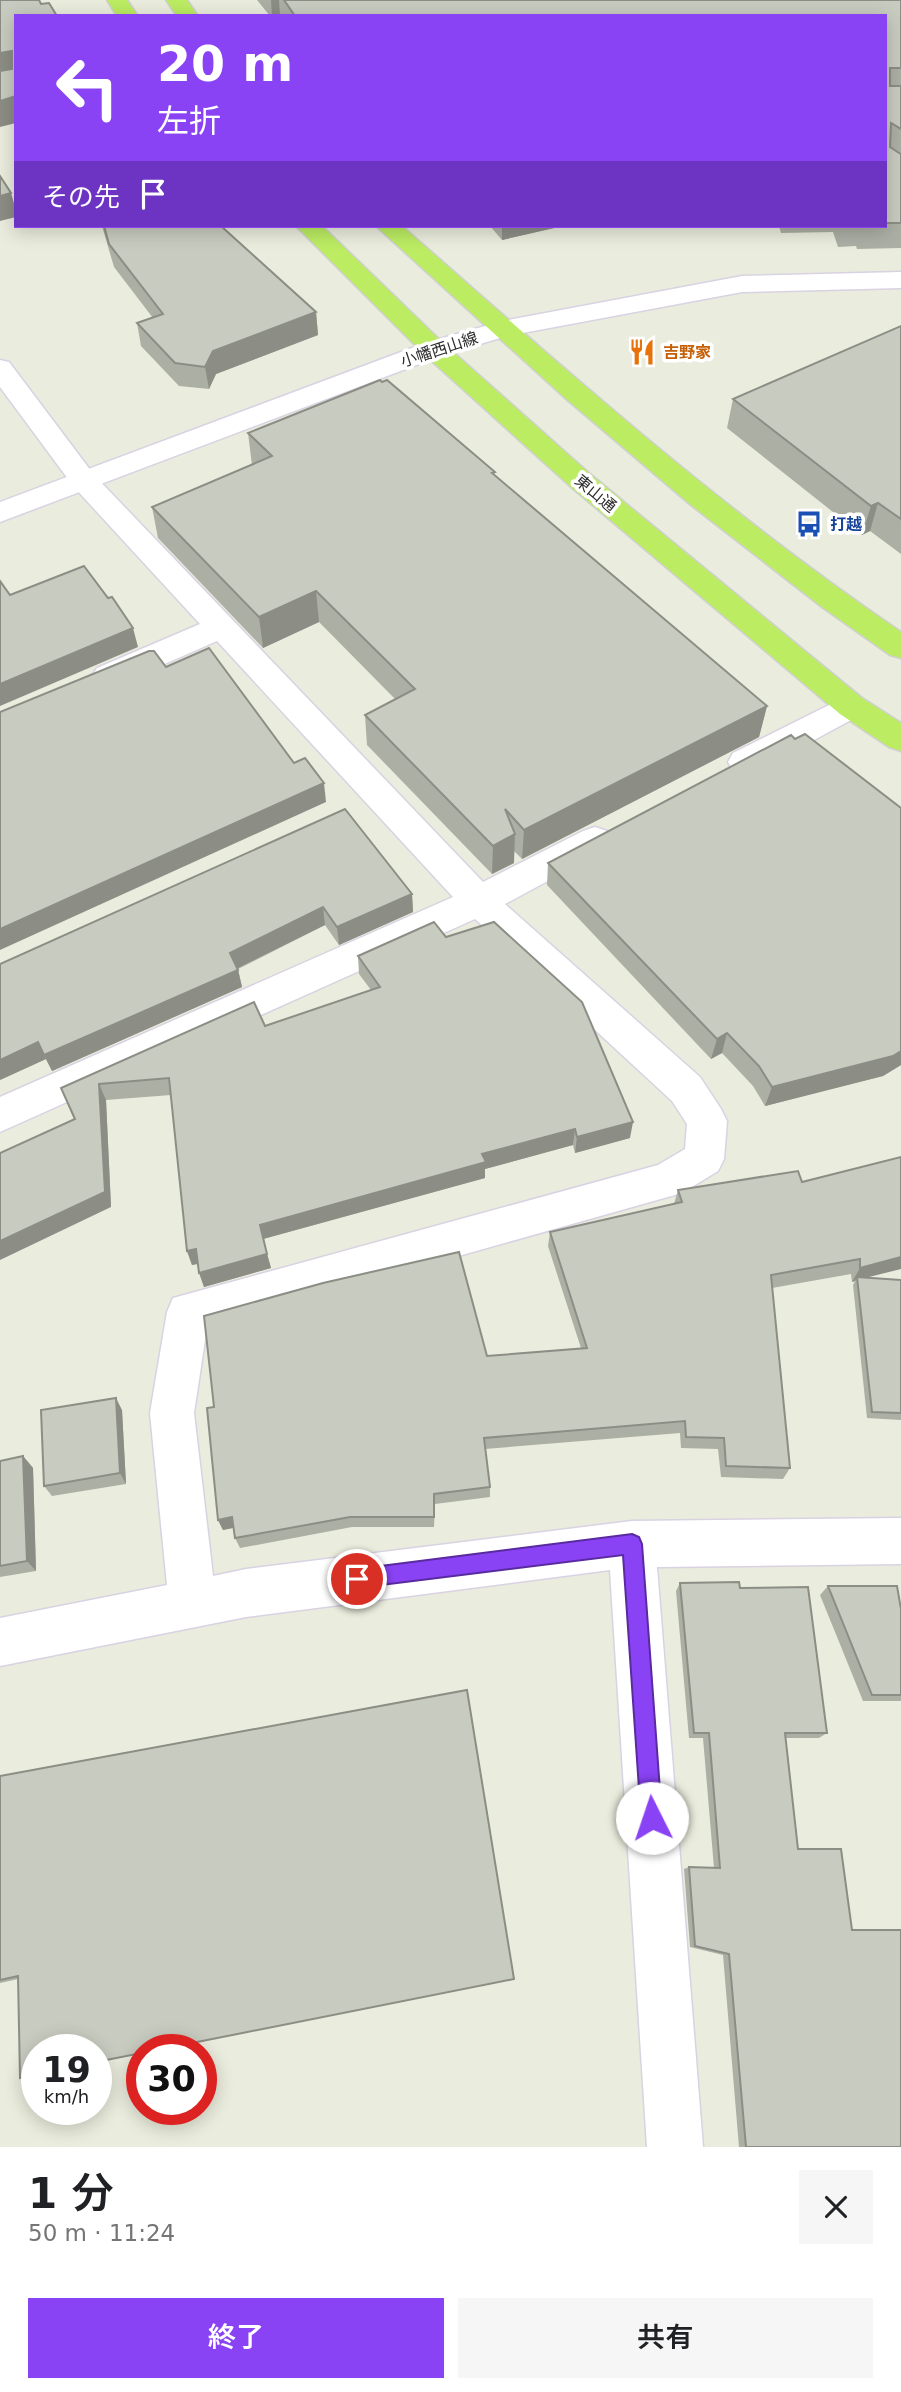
<!DOCTYPE html>
<html lang="ja">
<head>
<meta charset="utf-8">
<style>
  body { margin:0; font-family:"DejaVu Sans","Noto Sans JP",sans-serif; background:#f6f6f6; color:#202124; height:100vh; display:flex; flex-direction:column; font-size:26px; white-space:nowrap }
  * { box-sizing:border-box; margin:0 }
  p { font-size:23px; color:#757577 }
  .icon { flex:none; width:38px; height:38px; fill:none; stroke:currentColor; stroke-width:2; stroke-linecap:round; stroke-linejoin:round }
  .map { position:relative; height:2147px; overflow:hidden }
  .sheet { display:flex; flex-direction:column; background:#fff; flex:1 }
  .sheet>* { flex:none }
  .guide { position:absolute; left:14px; top:14px; width:873px; height:214px; border-radius:0px; box-shadow:0 4px 18px #0003; background:#8942f4; color:#fff; overflow:hidden }
  .speed { position:absolute; left:21px; top:2034px; display:flex; gap:14px; font-size:35px; font-weight:700; text-align:center }
  .speed>* { display:grid; place-content:center; width:91px; height:91px; border-radius:50%; background:#fff; box-shadow:0 4px 18px #0003; line-height:1 }
  .speed small { font-size:18px; font-weight:400 }
  .speed .limit { border:10px solid #d22; background:#fff; color:#111 }
  .pin { position:absolute; display:grid; place-items:center; width:60px; height:60px; color:#fff; margin:-30px; border:4px solid #fff; border-radius:50%; box-shadow:0 2px 7px #0007 }
  .me { position:absolute; width:77px; margin:-38px; rotate:356deg; stroke-linejoin:round; filter:drop-shadow(0 0 5px #0008) }
  .turn { display:flex; align-items:center; gap:24px; height:147px; padding:0 28px; font-size:32px }
  .turn .icon { width:91px; height:91px; stroke-width:2.5 }
  .turn b { display:block; font-size:49px; line-height:60px }
  .then { display:flex; align-items:center; height:66px; padding:0 28px; background:#0003; gap:14px; font-size:26px }
  .round { display:grid; place-items:center; flex:none; width:74px; height:74px; border-radius:0px; background:#f6f6f6 }
  .headline { display:flex; align-items:center; justify-content:space-between; height:119px; padding:0 28px }
  h1 { font-size:42px; font-weight:600; line-height:52px }
  .cta { display:flex; gap:14px; margin-top:auto; padding:14px 28px }
  .cta a { flex:1; height:80px; border-radius:0px; background:#8942f4; color:#fff; font-size:28px; font-weight:600; line-height:80px; text-align:center }
  .cta a+a { background:#f6f6f6; color:#202124 }
  .map>svg:first-child { display:block }
  .lines { fill:none; stroke-linecap:round; stroke-linejoin:round }
  .street-casing { stroke:#d9d2e3; stroke-width:3 }
  .secondary-casing { stroke:#d9d2e3; stroke-width:3 }
  .primary-casing { stroke:#d0d0d0; stroke-width:3 }
  .street { fill:#fff; fill-rule:evenodd }
  .secondary { fill:#fff; fill-rule:evenodd }
  .primary { fill:#bbec62; fill-rule:evenodd }
  .wall { fill:#acafa4 }
  .shaded-wall { fill:#8c8e86 }
  .building { fill:#c8cbbf; stroke:#8c8e86; stroke-width:2 }
  .route { fill:#8942f4; stroke:#592b9f; stroke-width:2 }
  .labels { text-anchor:middle; stroke-width:7; stroke-linejoin:round; paint-order:stroke }
  .far-street-label { font-size:16px; fill:#2b2b2b; stroke:#fff }
  .far-food-label { font-size:16px; font-weight:bold; fill:#c56008; stroke:#fff; text-anchor:start }
  .far-transit-label { font-size:16px; font-weight:bold; fill:#164399; stroke:#fff; text-anchor:start }
</style>
</head>
<body>
<div class="map">
<svg width="901" height="2147" viewBox="0 0 901 2147">
  <rect width="100%" height="100%" fill="#eaecdd"/>
  <g class="lines">
    <!-- street casing -->
    <g class="street-casing">
      <g id="street">
        <path d="M0,360l9,2 85,113 389,407 100,-51 12,-4 12,4 5,9 -5,9 -102,55 195,173 21,32 6,12 -3,38 -6,12 -36,22 -475,134 -13,86 19,163 33,-7 386,-48 269,-3v46l-244,3 46,580h-56l-37,-577 -364,47 -246,49v-48l167,-33 -17,-172 17,-101 6,-14 485,-133 27,-16 2,-25 -15,-23 -197,-182 -475,213v-35l453,-200 -236,-256 -98,43 -11,3 -11,-3 -5,-8 5,-8 103,-44 -126,-137 -74,-100z"/>
        <path d="M851,694l11,4 5,8 -5,8 -105,57 -12,3 -12,-3 -5,-9 5,-9z"/>
      </g>
    </g>
    <!-- secondary casing -->
    <g class="secondary-casing">
      <path id="secondary" d="M901,272v16l-159,4 -235,44 -64,19 -443,167v-20l425,-159 78,-22 239,-45z"/>
    </g>
    <!-- primary casing -->
    <g class="primary-casing">
      <g id="primary">
        <path d="M107,0h20l11,16h-21z"/>
        <path d="M166,0h21l11,16h-21z"/>
        <path d="M296,226h26l121,117 147,131 272,224 39,25v28l-12,-4 -49,-33 -270,-228 -145,-131z"/>
        <path d="M376,226h26c161,142 321,285 499,406v26l-11,-3 -68,-48 -131,-102 -127,-108z"/>
      </g>
    </g>
    <!-- street -->
    <use href="#street" class="street"/>
    <!-- secondary -->
    <use href="#secondary" class="secondary"/>
    <!-- primary -->
    <use href="#primary" class="primary"/>
  </g>
  <!-- wall -->
  <g class="wall">
    <path d="M257,0h644v248l-44,1 -1,-3 -18,1 -5,-15 -52,1 -2,-7h107v-210h-616z"/>
    <path d="M102,226h123v4l91,82 2,23 -102,39 -7,15 -30,-3 -38,-40 -4,-23 16,-5 -39,-51z"/>
    <path d="M490,226h73l-61,14z"/>
    <path d="M901,326v228l-31,-23 -8,4 -135,-107 6,-29z"/>
    <path d="M248,433l247,43 272,230 -8,31 -237,122 -8,-8v12l-22,11 -125,-129 -2,-30 30,-16 -76,-77 -56,26 -105,-110 -6,-31 100,-42z"/>
    <path d="M795,739l106,69v257l-18,11 -118,30 -12,-20 -31,-33 -11,6 -164,-174 1,-22z"/>
    <path d="M345,809l67,85 1,18 -74,33 -14,-20 -87,44 4,18 -190,84 -6,-12 -46,21z"/>
    <path d="M446,937l184,201 -55,15 -2,-8 -88,24v9l-222,61 8,29 -67,19 -6,-23 -6,1 -5,-14 -16,-156 -65,5 5,107 -50,-119 204,-62 106,-36 -12,-16 -1,-18z"/>
    <path d="M901,1157l-34,121 34,2v140l-34,-2 -14,-133 2,-4 -3,1 -1,-8 -79,14 18,180 -7,11 -62,-2 -3,-28 -37,-1 -1,-15 -195,16 5,38v10l-55,7 -1,23h-82l-112,21 -5,-10 -2,-10 -10,2 -5,-10 269,-164 94,-8 -33,-102 2,-14 124,-28 4,-14 124,-8z"/>
    <path d="M122,1410l4,74 -74,12 -8,-10z"/>
    <path d="M23,1456l10,12 3,103 -36,6v-116z"/>
    <path d="M680,1583l60,5 87,145 -8,5h-33l12,111 54,81 49,217h-162l-16,-192 -33,-8 -6,-78 5,-2 25,1 -11,-130h-14l-13,-147z"/>
    <path d="M828,1586l73,23v92h-38l-43,-106z"/>
    <path d="M0,1776l18,203 -18,4z"/>
  </g>
  <!-- shaded-wall -->
  <g class="shaded-wall">
    <path d="M271,0h8l1,16h-8z"/>
    <path d="M12,51l4,16 -16,12v-26z"/>
    <path d="M16,96v27l-16,4v-26z"/>
    <path d="M11,193l5,17v7l-16,4v-25z"/>
    <path d="M502,226h61l-61,14z"/>
    <path d="M316,312l2,23 -102,39 -7,15 -4,-22 8,-16z"/>
    <path d="M878,503l-8,28 -8,4 9,-29z"/>
    <path d="M316,591l3,31 -56,26 -4,-31z"/>
    <path d="M133,628l5,19 -138,59v-22z"/>
    <path d="M767,706l-8,31 -237,122 2,-29z"/>
    <path d="M324,783l2,19 -326,148v-21z"/>
    <path d="M515,834l-1,29 -22,11 1,-28z"/>
    <path d="M412,894l1,18 -74,33 -2,-18z"/>
    <path d="M323,907l2,18 -91,45 -4,-17z"/>
    <path d="M238,970l4,17 -190,84 -8,-16z"/>
    <path d="M727,1033l-5,20 -11,6 6,-20z"/>
    <path d="M38,1042l8,17 -46,21v-20z"/>
    <path d="M901,1051v14l-18,11 -118,30 7,-19z"/>
    <path d="M99,1084l7,16 5,107 -111,53v-19z"/>
    <path d="M633,1122l-3,16 -55,15 2,-16z"/>
    <path d="M575,1129l-2,16 -88,24v9l-222,61 -3,-14 222,-71z"/>
    <path d="M196,1249l5,14 -9,2 -5,-14z"/>
    <path d="M267,1254l4,14 -67,19 -5,-14z"/>
    <path d="M901,1257v12l-44,11v-3l-2,4 -3,1 8,-14z"/>
    <path d="M116,1398l6,12 4,74 -6,-11z"/>
    <path d="M23,1456l10,12 3,103 -9,-10z"/>
    <path d="M232,1517l5,10 -14,3 -5,-10z"/>
  </g>
  <!-- building -->
  <g class="building">
    <path d="M0,0h39l2,4 8,-1 8,13h-41v80l-16,5v-30l12,-2v-18l-12,2z"/>
    <path d="M284,0h617v68h-11v18h11v43l-10,-6 -1,24 9,6 2,1v69h-15v-207h-591z"/>
    <path d="M0,176l11,17 -11,3z"/>
    <path d="M104,226h117l95,86 -103,39 -8,16 -30,-4 -38,-40 26,-9 -54,-70z"/>
    <path d="M901,326v193l-23,-16 -7,3 -138,-107z"/>
    <path d="M380,380l2,2 5,-2 108,92 -3,1 275,233 -243,124 -19,-21 10,25 -22,12 -128,-131 50,-26 -99,-98 -57,26 -107,-110 120,-51 -24,-23z"/>
    <path d="M84,566l24,32 4,-1 21,31 -133,56v-103l10,14z"/>
    <path d="M209,648l85,115 11,-5 19,25 -324,146v-217l149,-61h5l12,16z"/>
    <path d="M805,734l96,74v243l-8,5 -121,31 -13,-21 -32,-33 -10,6 -169,-176 243,-128 4,4z"/>
    <path d="M345,809l67,85 -75,33 -14,-20 -93,46 8,17 -194,85 -6,-13 -38,18v-96z"/>
    <path d="M434,922l12,15 48,-15 88,80 51,120 -56,15 -2,-8 -93,25 4,8 -226,63 7,29 -68,19 -3,-24 -9,2 -18,-173 -70,6 6,108 -105,49v-88l75,-34 -14,-31 193,-86 11,24 115,-39 -22,-31z"/>
    <path d="M901,1157v100l-41,11v-9l-89,16 19,193 -64,-2 -2,-28 -38,-1 -1,-16 -201,17 6,49 -56,7v23h-84l-115,21 -3,-21 -14,3 -11,-112 7,-1 -10,-91 119,-33 136,-31 28,104 100,-8 -37,-116 132,-30 -4,-12 120,-19 4,11z"/>
    <path d="M857,1277l44,3v133l-29,-1z"/>
    <path d="M116,1398l4,75 -76,13 -3,-76z"/>
    <path d="M23,1456l4,105 -27,5v-105z"/>
    <path d="M739,1582l1,6 68,-1 19,146h-42l13,116h43l11,81h49v217h-155l-17,-193 -34,-8 -6,-79 31,1 -11,-135h-15l-14,-150z"/>
    <path d="M828,1586h69l4,23v86h-29z"/>
    <path d="M467,1690l47,289 -352,70h-20v4l-46,9v-13h-59v25l-17,4 -2,-102 -18,4v-204z"/>
  </g>
  <!-- route -->
  <path class="route" d="M632,1534l7,3 3,7 20,274 -3,8 -7,3 -8,-3 -3,-8 -18,-263 -266,33 -7,-2 -3,-7 3,-7 7,-3z"/>
  <!-- icons -->
  <defs>
    <g id="restaurant-bare" transform="scale(2.1)"><path d="M-5-6h1v4h1v-4h1v4h1v-4h1v5L-1.5 .5V6h-2V.5L-5-1ZM5-6V6H3V1.5H1.5Q1.5-4 5-6Z" fill="#e8710a" stroke="#fff" stroke-width="2.5" paint-order="stroke"/></g>
    <g id="bus-bare" transform="scale(2.1)"><path d="M-5-6H5V4H4V6H2V4H-2V6H-4V4H-5ZM-3.5-4V0h7V-4ZM-3.5 1.2v1.5H-2V1.2ZM2 1.2v1.5H3.5V1.2Z" fill="#1a4fb4" stroke="#fff" stroke-width="2.5" paint-order="stroke"/></g>
  </defs>
  <g fill-rule="evenodd">
    <use href="#restaurant-bare" x="642" y="352"/>
    <use href="#bus-bare" x="809" y="524"/>
  </g>
  <g class="labels">
    <!-- far-street labels -->
    <g class="far-street-label">
      <text transform="translate(439 349) rotate(-18)" y="6">小幡西山線</text>
      <text transform="translate(596 493) rotate(40)" y="6">東山通</text>
    </g>
    <!-- far-food labels -->
    <g class="far-food-label">
      <text x="663" y="358">吉野家</text>
    </g>
    <!-- far-transit labels -->
    <g class="far-transit-label">
      <text x="830" y="530">打越</text>
    </g>
  </g>
</svg>
<div class="speed"><div>19<small>km/h</small></div><div class="limit">30</div></div>
<div class="pin" style="left:357px;top:1579px;background:#d93025"><svg class="icon" aria-label="arrive" viewBox="0 0 24 24"><path d="M6 21V4h12l-3 4 3 4H6"/></svg></div>
<svg class="me" style="left:652px;top:1818px" viewBox="-20 -20 40 40"><circle r="19" fill="#fff"/><path d="M0-13L10 11 0 6-10 11z" fill="#8942f4"/></svg>
<div class="guide">
<div class="turn"><svg class="icon" aria-label="left" viewBox="0 0 24 24"><path d="M17 20v-9H6M10 6l-5 5 5 5"/></svg><div><b>20 m</b>左折</div></div>
<div class="then">その先<svg class="icon" aria-label="arrive" viewBox="0 0 24 24"><path d="M6 21V4h12l-3 4 3 4H6"/></svg></div>
</div>
</div>
<section class="sheet">
<div class="headline"><div><h1>1 分</h1><p>50 m · 11:24</p></div><a class="round"><svg class="icon" aria-label="close" viewBox="0 0 24 24"><path d="M6 6l12 12M18 6L6 18"/></svg></a></div>
<div class="cta"><a>終了</a><a>共有</a></div>
</section>
</body>
</html>
